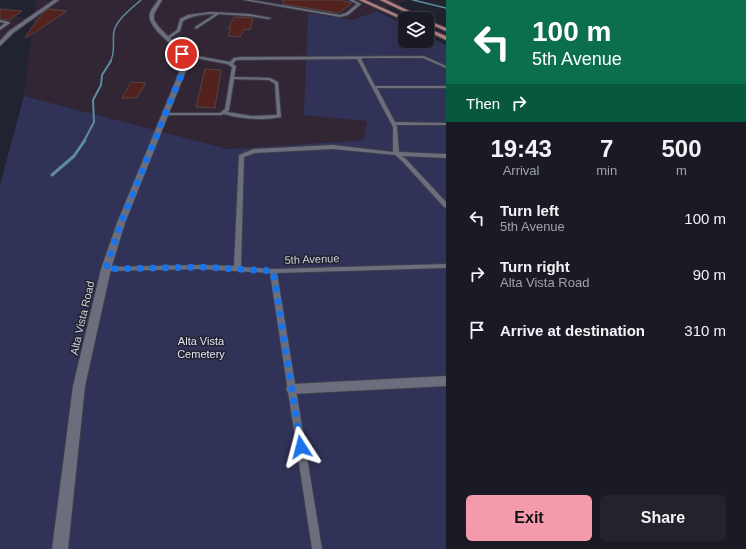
<!DOCTYPE html>
<html lang="en">
<head>
<meta charset="utf-8">
<style>
  body { margin:0; font-family:Helvetica,sans-serif; background:#23232c; color:#f1f3f6; height:100vh; display:flex; flex-direction:column; font-size:15px; white-space:nowrap }
  * { box-sizing:border-box; margin:0 }
  p { font-size:13px; color:#9fa1a6 }
  .icon { flex:none; width:22px; height:22px; fill:none; stroke:currentColor; stroke-width:2; stroke-linecap:round; stroke-linejoin:round }
  .map { position:relative; flex:1; overflow:hidden }
  .details { display:flex; flex-direction:column; background:#1a1a24; width:300px }
  .details>* { flex:none }
  .guide { background:#0b6e4f; color:#fff; overflow:hidden }
  .buttons { position:absolute; left:398px; top:12px; display:grid; gap:8px }
  .buttons a { display:grid; place-items:center; width:36px; height:36px; border-radius:6px; background:#1a1a24; box-shadow:0 4px 16px #0002,0 0 0 1px #383841; font-size:20px }
  .pin { position:absolute; display:grid; place-items:center; width:34px; height:34px; color:#fff; margin:-17px; border:2px solid #fff; border-radius:50%; box-shadow:0 1px 4px #0007 }
  .me { position:absolute; width:44px; margin:-22px; rotate:351deg; stroke-linejoin:round; filter:drop-shadow(0 0 3px #0008) }
  .turn { display:flex; align-items:center; gap:14px; height:84px; padding:0 20px; font-size:18px }
  .turn .icon { width:52px; height:52px; stroke-width:2.5 }
  .turn b { display:block; font-size:28px; line-height:34px }
  .then { display:flex; align-items:center; height:38px; padding:0 20px; background:#0003; gap:8px; font-size:15px }
  .eta { display:flex; justify-content:space-evenly; align-items:center; height:68px; text-align:center }
  .eta b { font-size:24px; font-weight:800; line-height:28px }
  .primary-button { display:flex; gap:8px; margin-top:auto; padding:8px 20px }
  .primary-button a { flex:1; height:46px; border-radius:6px; background:#f39aac; color:#111; font-size:16px; font-weight:800; line-height:46px; text-align:center }
  .primary-button a+a { background:#23232c; color:#f1f3f6 }
  ul { padding:0; list-style:none }
  li { display:flex; align-items:center; gap:12px; height:56px; padding:0 20px }
  li div { flex:1 }
  li b { display:block; font-size:15px }
  li em { font-style:normal }
  main { display:flex; flex:1; min-height:0 }
  .map>svg:first-child { display:block }
  .commercial { fill:#322635 }
  .green { fill:#313257 }
  .lines { fill:none; stroke-linecap:round; stroke-linejoin:round }
  .stream-far2 { stroke:#5c8c9e; stroke-width:1.5 }
  .stream-far1 { stroke:#5c8c9e; stroke-width:2 }
  .stream { stroke:#5c8c9e; stroke-width:3 }
  .building { fill:#54221e; stroke:#554441 }
  .lane-casing { stroke:#3e3f4a; stroke-width:2 }
  .street-casing { stroke:#3e3f4a; stroke-width:2 }
  .primary-casing { stroke:#3e3f4a; stroke-width:2 }
  .lane { fill:#6c6e7d; fill-rule:evenodd }
  .street { fill:#6c6e7d; fill-rule:evenodd }
  .primary { fill:#b57d7f; fill-rule:evenodd }
  .route { stroke:#1a73e8; stroke-width:7; stroke-dasharray:0 12.6 }
  .labels { text-anchor:middle; stroke-width:3; stroke-linejoin:round; paint-order:stroke }
  .street-label { font-size:11px; fill:#d0d1da; stroke:#222330 }
  .park-label { font-size:11px; fill:#e1e2f2; stroke:#222330 }
</style>
</head>
<body>
<main>
<div class="map">
<svg width="446" height="549" viewBox="0 0 446 549">
  <rect width="100%" height="100%" fill="#222330"/>
  <!-- commercial -->
  <g class="commercial">
    <path d="M36,0h371l-55,20 -43,-7 59,108 -4,19 -136,9 -204,-53z"/>
    <path d="M0,15l29,3 -29,27z"/>
  </g>
  <!-- green -->
  <path class="green" d="M377,11l28,14v16h22v-5l19,9v504h-446v-364l24,-89 204,53 136,-9 3,-19 -63,-6 4,-102 44,7z"/>
  <g class="lines">
    <!-- stream-far2 -->
    <g class="stream-far2">
      <path d="M413,0l33,8"/>
      <path d="M110,62c6,-9 2,-21 4,-31 3,-12 18,-23 27,-31"/>
    </g>
    <!-- stream-far1 -->
    <path class="stream-far1" d="M84,141l10,-19 -1,-22 8,-15 1,-10 9,-14"/>
    <!-- stream -->
    <path class="stream" d="M52,175l22,-19 11,-16"/>
  </g>
  <!-- building -->
  <g class="building">
    <path d="M283,0h55l14,3 -13,10 -56,-9z"/>
    <path d="M0,9l22,2 -13,9 -9,-1z"/>
    <path d="M48,9l19,2 -41,27 -1,-1 18,-24z"/>
    <path d="M234,17l19,1 -3,12 -6,-1 -4,8 -12,-1 3,-7h-3z"/>
    <path d="M205,69l16,1 -6,38 -19,-1z"/>
    <path d="M131,82l15,1 -9,15h-15z"/>
  </g>
  <g class="lines">
    <!-- lane casing -->
    <g class="lane-casing">
      <g id="lane">
        <path d="M244,0h7l89,15 6,-2 11,-9 -8,-4h4l8,4 -13,11 -8,2z"/>
        <path d="M210,12l39,2 22,4 -2,1 -20,-3 -30,-2 -23,15 -1,-2 20,-13c-12,0 -22,1 -32,7l-3,10 -10,7 -3,-1 10,-7 3,-11 8,-4z"/>
        <path d="M0,20l9,2 1,1 -10,7v-3l5,-4 -5,-1z"/>
        <path d="M181,53l49,9 4,-4 7,-1 183,-1 22,10v2l-23,-10h-59l-3,1 14,27h71v2h-69l18,34 51,1v2h-50l1,2 2,25 47,2v4l-44,-2 4,3 40,43v6l-2,-1 -42,-46 -7,-6 -62,-6 -78,4 -11,4 -3,110 32,2 173,-5v4l-169,5 45,276h-10l-42,-276 -70,-4 -94,2 -3,-2 3,-2 94,-2 34,1 5,-111 15,-6 79,-4 60,7v-25l-36,-68 -121,1 -3,4 3,2 -2,11 36,1 8,4 3,35c-19,4 -38,2 -57,-3l-3,1h-57v-1l2,-1h54l5,-4 7,-42 -5,-3 -46,-9zM234,79l35,1 6,4 2,31 -25,1 -25,-4 2,-2z"/>
      </g>
    </g>
    <!-- street casing -->
    <g class="street-casing">
      <g id="street">
        <path d="M54,0h5l-46,33 -13,13v-5l9,-10z"/>
        <path d="M158,0h4l-8,14v6c11,18 31,25 33,48l-62,155 -14,46 -26,117 -17,163h-16l21,-163 28,-117 16,-46 64,-155c0,-7 -1,-12 -5,-18 -7,-9 -30,-24 -26,-37 1,-4 6,-9 8,-13z"/>
        <path d="M446,376v10l-154,8 -4,-1 -2,-4 2,-4 4,-1z"/>
      </g>
    </g>
    <!-- primary casing -->
    <g class="primary-casing">
      <g id="primary">
        <path d="M359,0h6l42,19 -4,1z"/>
        <path d="M380,0h6l40,19h-6z"/>
        <path d="M427,20l19,8v3l-19,-8z"/>
        <path d="M427,28l19,8v4l-19,-9z"/>
      </g>
    </g>
    <!-- lane -->
    <use href="#lane" class="lane"/>
    <!-- street -->
    <use href="#street" class="street"/>
    <!-- primary -->
    <use href="#primary" class="primary"/>
  </g>
  <g class="lines">
    <!-- route -->
    <path class="route" d="M182,54l3,8 -1,6 -63,155 -15,46 94,-2 73,4 28,176"/>
  </g>
  <g class="labels">
    <!-- street labels -->
    <g class="street-label">
      <text transform="translate(312 259) rotate(-2)" y="4">5th Avenue</text>
      <text transform="translate(82 318) rotate(-77)" y="4">Alta Vista Road</text>
    </g>
    <!-- park labels -->
    <g class="park-label">
      <text x="201" y="345">Alta Vista<tspan x="201" dy="13">Cemetery</tspan></text>
    </g>
  </g>
</svg>
<div class="buttons">
<a><svg class="icon" aria-label="layers" viewBox="0 0 24 24"><path d="M12 4l9 5-9 5-9-5zM3 14l9 5 9-5"/></svg></a>
</div>
<div class="pin" style="left:182px;top:54px;background:#d93025"><svg class="icon" aria-label="arrive" viewBox="0 0 24 24"><path d="M6 21V4h12l-3 4 3 4H6"/></svg></div>
<svg class="me" style="left:301px;top:447px" viewBox="-20 -20 40 40"><path d="M0-17L14 15 0 8-14 15z" fill="#1a73e8" stroke="#fff" stroke-width="4"/></svg>
</div>
<section class="details">
<div class="guide">
<div class="turn"><svg class="icon" aria-label="left" viewBox="0 0 24 24"><path d="M17 20v-9H6M10 6l-5 5 5 5"/></svg><div><b>100 m</b>5th Avenue</div></div>
<div class="then">Then<svg class="icon" aria-label="right" viewBox="0 0 24 24"><path d="M7 20v-9h11M14 6l5 5-5 5"/></svg></div>
</div>
<div class="eta">
<div><b>19:43</b><p>Arrival</p></div>
<div><b>7</b><p>min</p></div>
<div><b>500</b><p>m</p></div>
</div>
<ul>
<li><svg class="icon" aria-label="left" viewBox="0 0 24 24"><path d="M17 20v-9H6M10 6l-5 5 5 5"/></svg><div><b>Turn left</b><p>5th Avenue</p></div><em>100 m</em></li>
<li><svg class="icon" aria-label="right" viewBox="0 0 24 24"><path d="M7 20v-9h11M14 6l5 5-5 5"/></svg><div><b>Turn right</b><p>Alta Vista Road</p></div><em>90 m</em></li>
<li><svg class="icon" aria-label="arrive" viewBox="0 0 24 24"><path d="M6 21V4h12l-3 4 3 4H6"/></svg><div><b>Arrive at destination</b></div><em>310 m</em></li>
</ul>
<div class="primary-button"><a>Exit</a><a>Share</a></div>
</section>
</main>
</body>
</html>
